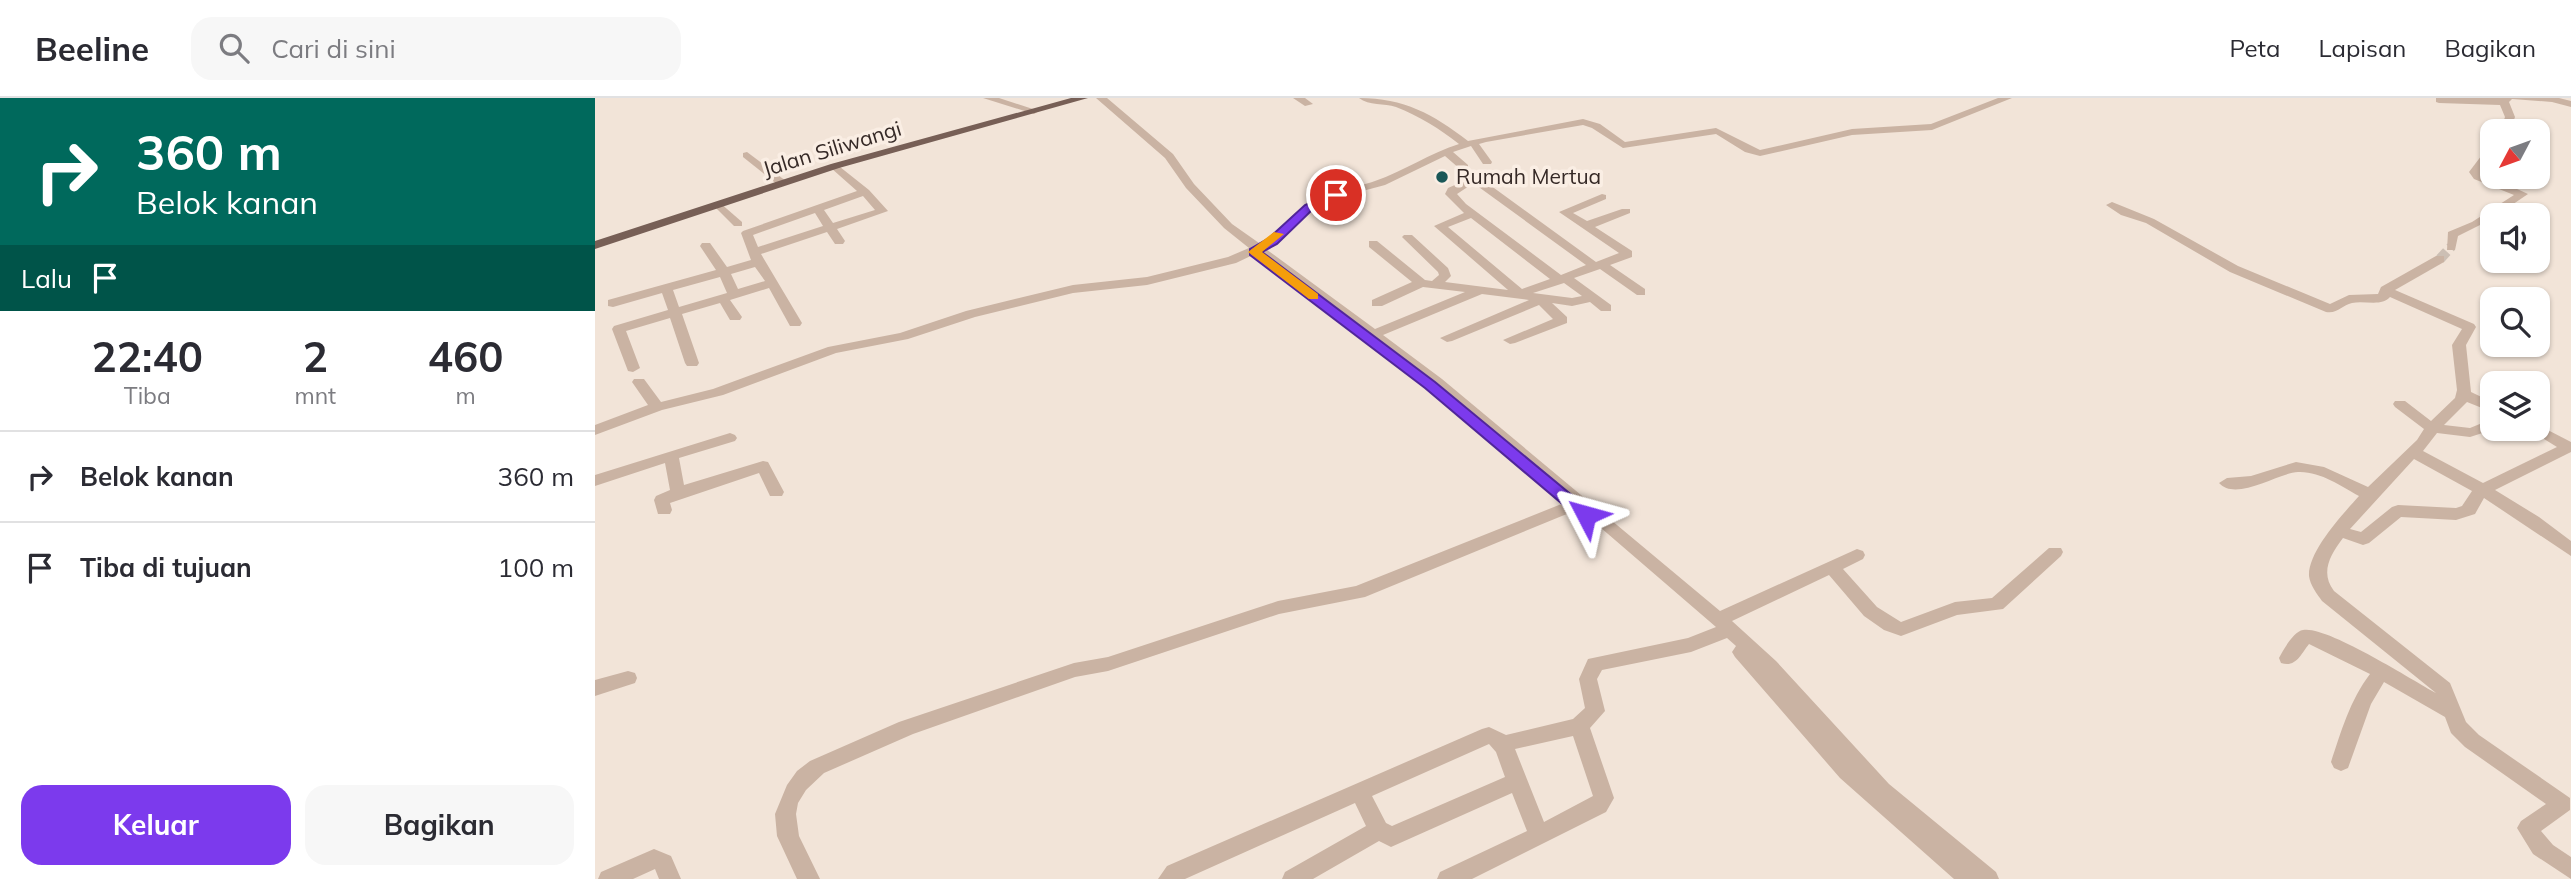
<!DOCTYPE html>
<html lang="id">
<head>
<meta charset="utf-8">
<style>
  body { margin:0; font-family:Mulish,sans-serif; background:#f7f7f7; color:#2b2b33; height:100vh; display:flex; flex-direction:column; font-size:26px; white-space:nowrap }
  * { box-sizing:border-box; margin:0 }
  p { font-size:23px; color:#7c7c81 }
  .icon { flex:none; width:38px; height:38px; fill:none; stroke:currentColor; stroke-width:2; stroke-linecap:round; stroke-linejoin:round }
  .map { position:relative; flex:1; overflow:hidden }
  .drawer { display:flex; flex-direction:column; background:#fff; width:595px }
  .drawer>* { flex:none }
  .banner { background:#00695c; color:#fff; overflow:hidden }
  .needle { width:46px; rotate:229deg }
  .fabs { position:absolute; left:1885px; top:21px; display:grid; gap:14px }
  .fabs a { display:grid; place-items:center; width:70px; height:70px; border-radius:14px; background:#fff; box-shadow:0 2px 5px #0004; font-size:35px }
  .pin { position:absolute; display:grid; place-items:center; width:60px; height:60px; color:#fff; margin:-30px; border:4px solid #fff; border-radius:50%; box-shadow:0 2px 7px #0007 }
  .me { position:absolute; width:77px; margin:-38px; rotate:309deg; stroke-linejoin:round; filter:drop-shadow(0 0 5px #0008) }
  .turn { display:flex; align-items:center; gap:24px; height:147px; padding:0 21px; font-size:32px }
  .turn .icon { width:91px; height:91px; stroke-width:2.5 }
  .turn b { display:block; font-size:49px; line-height:60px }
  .then { display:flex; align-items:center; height:66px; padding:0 21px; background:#0003; gap:14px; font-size:26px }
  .eta { display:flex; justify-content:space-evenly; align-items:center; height:119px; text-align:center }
  .eta b { font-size:42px; font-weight:700; line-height:49px }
  .action { display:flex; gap:14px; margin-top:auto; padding:14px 21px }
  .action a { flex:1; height:80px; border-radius:21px; background:#7c3aed; color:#fff; font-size:28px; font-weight:700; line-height:80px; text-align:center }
  .action a+a { background:#f7f7f7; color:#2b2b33 }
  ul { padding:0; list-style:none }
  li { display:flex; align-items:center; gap:21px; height:91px; padding:0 21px; border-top:2px solid #e1e1e2 }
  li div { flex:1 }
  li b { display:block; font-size:26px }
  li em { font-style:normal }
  header { display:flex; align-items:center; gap:42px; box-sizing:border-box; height:98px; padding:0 35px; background:#fff; border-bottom:2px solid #e1e1e2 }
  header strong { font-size:33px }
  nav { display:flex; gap:38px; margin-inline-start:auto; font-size:24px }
  .search { width:490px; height:63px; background:#f7f7f7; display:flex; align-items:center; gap:18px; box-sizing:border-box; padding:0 24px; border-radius:21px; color:#7c7c81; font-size:26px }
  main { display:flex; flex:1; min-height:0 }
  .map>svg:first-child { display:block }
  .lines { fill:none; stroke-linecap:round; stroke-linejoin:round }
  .minor-tunnel { stroke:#ccbfb4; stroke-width:10; stroke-dasharray:10 5; stroke-linecap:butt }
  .minor { fill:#cab3a3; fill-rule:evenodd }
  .major { fill:#775f56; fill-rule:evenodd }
  .route { fill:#7c3aed; stroke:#51269a; stroke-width:2 }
  .slow { fill:#f59e0b }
  .poi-dot { fill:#1a5757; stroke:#faeee4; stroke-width:2.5 }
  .labels { text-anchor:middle; stroke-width:7; stroke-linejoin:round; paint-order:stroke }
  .far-street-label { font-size:21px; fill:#352926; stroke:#faeee4 }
  .far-poi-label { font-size:21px; fill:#352926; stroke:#faeee4; text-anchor:start }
</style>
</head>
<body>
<header>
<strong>Beeline</strong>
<div class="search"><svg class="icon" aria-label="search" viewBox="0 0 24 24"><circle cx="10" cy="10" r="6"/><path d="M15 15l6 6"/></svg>Cari di sini</div>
<nav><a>Peta</a><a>Lapisan</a><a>Bagikan</a></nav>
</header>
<main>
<section class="drawer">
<div class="banner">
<div class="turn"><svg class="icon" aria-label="right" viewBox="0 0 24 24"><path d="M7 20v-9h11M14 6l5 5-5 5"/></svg><div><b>360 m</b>Belok kanan</div></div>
<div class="then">Lalu<svg class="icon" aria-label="arrive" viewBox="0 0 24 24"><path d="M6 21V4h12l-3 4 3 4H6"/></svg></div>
</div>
<div class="eta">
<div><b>22:40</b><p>Tiba</p></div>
<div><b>2</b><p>mnt</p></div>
<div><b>460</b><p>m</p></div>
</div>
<ul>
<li><svg class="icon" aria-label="right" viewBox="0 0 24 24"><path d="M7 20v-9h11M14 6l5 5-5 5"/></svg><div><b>Belok kanan</b></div><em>360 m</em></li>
<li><svg class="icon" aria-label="arrive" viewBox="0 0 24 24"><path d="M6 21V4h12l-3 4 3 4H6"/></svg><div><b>Tiba di tujuan</b></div><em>100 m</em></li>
</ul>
<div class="action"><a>Keluar</a><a>Bagikan</a></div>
</section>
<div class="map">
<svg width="1976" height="781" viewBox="0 0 1976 781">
  <rect width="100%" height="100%" fill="#f2e4d8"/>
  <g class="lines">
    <!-- minor-tunnel -->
    <path class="minor-tunnel" d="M1845,161l11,-12"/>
    <!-- minor -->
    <g class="minor">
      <path d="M388,0h16l40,13 -5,3z"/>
      <path d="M501,0h11l66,56 21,30 38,40 27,19c18,-8 29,-26 45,-37 20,-15 48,-17 71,-25 29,-10 55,-28 84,-37 -19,-15 -40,-28 -63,-37 -12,-4 -27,-1 -37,-9 45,0 74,16 109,43l115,-22 17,5 25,18 91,-14 44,22 92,-21 79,-5 67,-26h14l-80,32 -80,5 -92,21 -15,-4 -29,-18 -93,14 -31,-20 -9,-3 -97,17 -7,2 13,18 -1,2h-8l-12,-18 -18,6 15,13v4h-8l-15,-13 -60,29 -45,12 -27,12 -36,35 -11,5 109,80 90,-37 -42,-5 -41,19h-10v-6l40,-18 -43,-35v-6h8l48,39 7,1 7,-6 -1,-3 -36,-35 2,-2h8l36,33 3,8 -6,6 63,8 -74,-64 30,-13 -19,-19 3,-6 23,-10 12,2 113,82 23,-9 -60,-41 43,-18 4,1v4l-33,14 14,8 35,-12h8v4l-35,14 37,24v6l-22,8 35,24v6h-8l-37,-26 -26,9 37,27v6h-10l-11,-9 -18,4 -20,-3 15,14v6l-52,20 -5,1 -7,-4 50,-21 -14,-14 -87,36 -5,1 -7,-4 89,-38 -47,-6 -99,41 59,44 278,232 137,-62 6,2 2,4 -2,4 -20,10 34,38 24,15 54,-20 37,-4 57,-50h12l2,4 -2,4 -58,53 -46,6 -56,21 -17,-6 -20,-14 -35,-41 -97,46 44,40 113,123 107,88 3,7h-45l-114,-101 -105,-121 -3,-5 4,-6 -9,-8 -36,14 -89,18 -5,9 8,32 -15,17 24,70 -8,14 -134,67h-35l3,-7 87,-41 -15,-38 -121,54 -12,-6 -66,38h-31l3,-7 81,-46 -11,-23 -170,76h-27l9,-13 315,-137 7,-2 17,8 67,-16 12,-11 -6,-29 9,-20 100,-21 28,-11 -137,-118 -214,88 -86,17 -171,57 -33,6 -162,57 -89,39 -18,17 -8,13 -2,11 3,22 21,43h-23l-20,-43 -2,-22 12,-29 10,-14 13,-10 89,-39 175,-59 34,-6 170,-56 78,-15 213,-85 -137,-116 -60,-45h-9l-2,-3 3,-3 -107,-81 -21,10 -89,22 -74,8 -98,24 -67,22 -72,14 -113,42 -61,15 -67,25v-10l53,-20 -16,-23 2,-3h10l17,23 52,-13 115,-42 72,-14 66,-22 107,-26 74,-8 81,-20 21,-9 -25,-20 -38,-40 -21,-30zM877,86l4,1 110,80 -25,10 -95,-71 -9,-10zM876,120l79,61 -28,10 -74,-62zM969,185l18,13 -10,2 -39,-5zM978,638l20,60 -49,26 -29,-73zM894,646l7,8 9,25 -113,49 -6,-3 -14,-27z"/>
      <path d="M698,0h12l8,6 -8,2z"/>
      <path d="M1841,0h123l12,3v6l-19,-5 -40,-3 -3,3 6,15 -5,14h-10l5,-14 -5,-12 -61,-2 -3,-1z"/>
      <path d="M1897,48v10l-12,16 48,22 -31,21h-5v4l-34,17 -3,14h-8l1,-18 24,-10 42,-27 -40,-16 -5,-7 19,-25z"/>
      <path d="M152,54l39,29v4h-8l-35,-28v-4z"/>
      <path d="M240,65l34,27 19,21 -51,18 8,12 -2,3h-8l-8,-12 -66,22 41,69 -2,3h-10l-21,-38 -39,12 12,17 -2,3h-10l-10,-17 -38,11 17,49 -2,3h-10l-2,-3 -15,-45 -44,13 14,37 -7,4 -5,-1 -16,-42 2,-3 54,-16 -6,-17 -49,14 -5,-1v-6l108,-30 -16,-24 2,-3h8l17,24 24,-7 -10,-27 2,-2 114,-40 -26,-23 -1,-2zM268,98l12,14 -42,13 -9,-13zM220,115l8,13 -65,21 -5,-12zM160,169l10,14 -27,8 -7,-15zM125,179l7,16 -48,14 -6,-17z"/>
      <path d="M124,104l23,20v4h-8l-21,-21z"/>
      <path d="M1517,104l42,17 84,47 92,38 19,-9 29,-1 3,-7 55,-31h8v6l-49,28 79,34 2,3 -10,18 5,47 21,10v10l-25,-10 -23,23 26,3 22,-9v10h3l-25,8 -33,-4 -14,18 60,32 74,-36 -29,-18h9v-4l3,1 31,16v10l-76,38 44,27 32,24v15l-87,-58 -9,16 -19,6 -55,-3 -32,26 -6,2 -20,-7c-13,17 -23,35 -9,53l116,92 16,39 13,13 91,63v12l-29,21 12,14 18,12v22l-38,-25 -16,-26 4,-7 25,-17 -81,-57 -14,-14 -6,-16 -61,-35 -13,22 -23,64 -7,3 -7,-3 -3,-6c10,-30 19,-62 39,-88l-61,-30c-8,10 -13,24 -28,19l-2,-5c4,-8 15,-27 24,-28 23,-5 109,50 133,63l-114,-92c-5,-7 -12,-16 -13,-25 -1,-25 34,-62 50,-80 -18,-10 -39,-25 -61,-24 -20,1 -62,30 -79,11l8,-5 24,-2 45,-14 28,5 44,20 49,-47 7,-11 -29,-22 -2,-3 2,-3h10l26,20 24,-23 2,-8 -5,-45 10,-16 -72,-32c-8,10 -26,3 -38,6 -10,2 -14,11 -26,9l-96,-40 -84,-49 -25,-8 -15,-10zM1819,361l58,32 -10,15 -6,2 -58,-3 -6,2 -31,25 -11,-3z"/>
      <path d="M135,335l5,2 2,3 -2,3 -56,17 5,27 79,-24 5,1 16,30 -2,4h-12l-11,-23 -89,30 2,7 -2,4h-12l-4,-14 2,-4 14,-6 -5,-27 -70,23v-11z"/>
      <path d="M33,573l7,2 2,5 -2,5 -40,13v-16z"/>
      <path d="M59,751l17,7 10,23h-22l-4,-10 -22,10h-35l3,-7z"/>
    </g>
    <!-- major -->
    <path class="major" d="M476,0h17l-249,70 -244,81v-8l236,-77z"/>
  </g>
  <!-- route -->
  <path class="route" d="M737,95l10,2 -29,14 -36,35 -15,8 173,130 156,129v8h-11l-155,-131 -175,-133v-6l19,-11 36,-33z"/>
  <!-- slow -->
  <path class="slow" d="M679,134l10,2 -22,18 56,42v5h-9l-61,-47z"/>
  <!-- markers -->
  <circle class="poi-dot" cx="847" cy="79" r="7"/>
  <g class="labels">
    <!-- far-street labels -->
    <g class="far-street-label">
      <text transform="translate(237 51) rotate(-17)" y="7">Jalan Siliwangi</text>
    </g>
    <!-- far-poi labels -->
    <g class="far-poi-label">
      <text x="861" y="86">Rumah Mertua</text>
    </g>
  </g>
</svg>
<div class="fabs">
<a><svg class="needle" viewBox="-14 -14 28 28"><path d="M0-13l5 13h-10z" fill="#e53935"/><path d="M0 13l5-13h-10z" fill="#7c7c81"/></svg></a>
<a><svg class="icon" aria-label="sound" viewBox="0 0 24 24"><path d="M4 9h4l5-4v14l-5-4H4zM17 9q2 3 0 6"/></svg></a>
<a><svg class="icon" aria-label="search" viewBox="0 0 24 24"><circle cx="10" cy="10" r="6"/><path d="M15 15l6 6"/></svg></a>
<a><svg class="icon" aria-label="layers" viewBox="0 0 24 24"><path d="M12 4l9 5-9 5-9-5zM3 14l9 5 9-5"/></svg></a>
</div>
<div class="pin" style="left:741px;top:97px;background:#d93025"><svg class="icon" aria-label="arrive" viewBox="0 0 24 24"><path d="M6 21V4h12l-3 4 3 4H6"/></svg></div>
<svg class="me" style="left:991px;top:417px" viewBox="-20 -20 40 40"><path d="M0-17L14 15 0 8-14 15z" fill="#7c3aed" stroke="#fff" stroke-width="4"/></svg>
</div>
</main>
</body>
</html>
